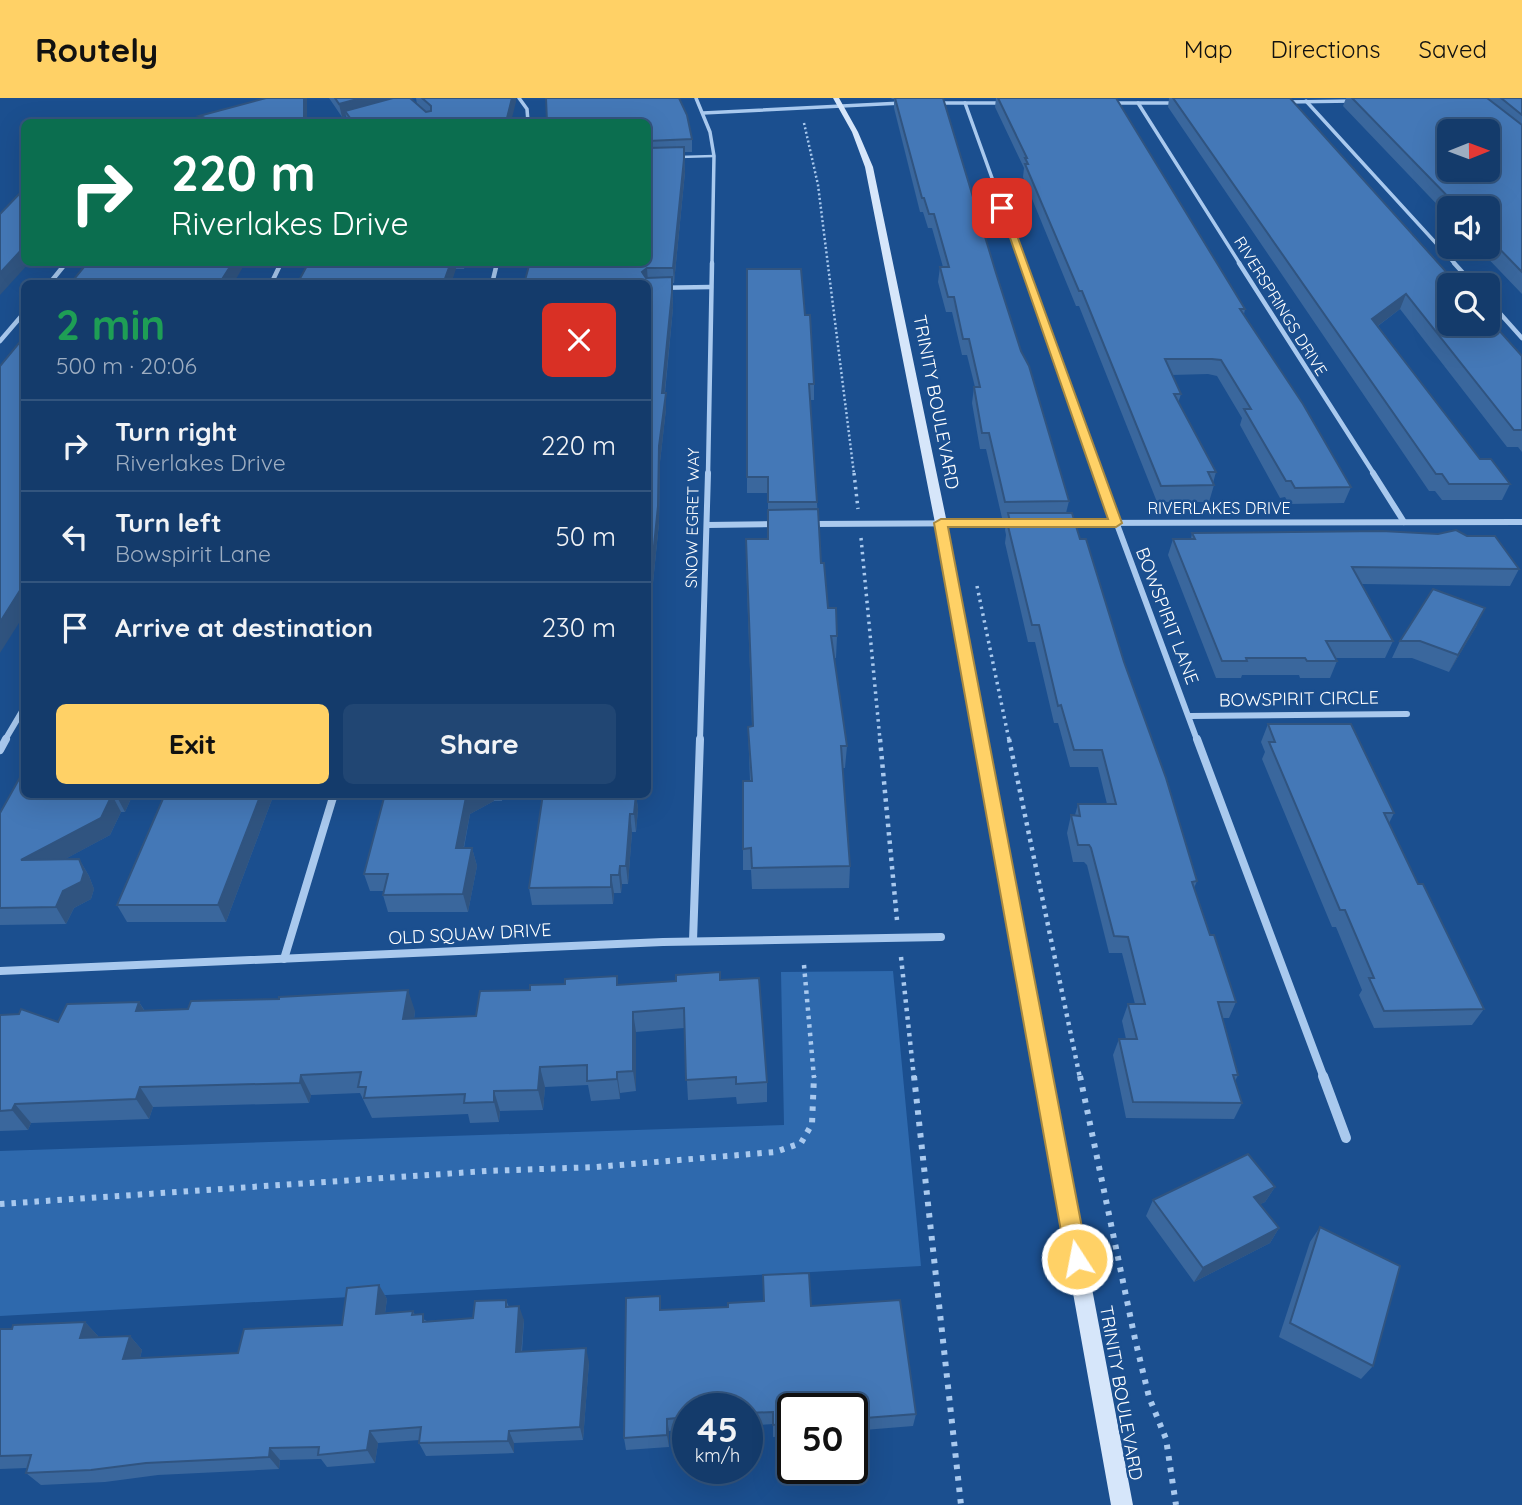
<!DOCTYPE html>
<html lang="en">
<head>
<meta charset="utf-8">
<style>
  body { margin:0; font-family:Quicksand,sans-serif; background:#214673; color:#f1f3f6; height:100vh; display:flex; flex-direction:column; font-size:26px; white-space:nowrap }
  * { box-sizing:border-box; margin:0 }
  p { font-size:23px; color:#9dadc1 }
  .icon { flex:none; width:38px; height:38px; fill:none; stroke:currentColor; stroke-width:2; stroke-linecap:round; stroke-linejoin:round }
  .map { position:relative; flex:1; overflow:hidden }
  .panel { position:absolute; left:21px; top:182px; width:630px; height:518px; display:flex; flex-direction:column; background:#143b6b; border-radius:10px; box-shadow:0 7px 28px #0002,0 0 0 2px #33557e }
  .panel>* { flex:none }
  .guide { position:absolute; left:21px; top:21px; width:630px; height:147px; border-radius:10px; box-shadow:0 7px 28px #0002,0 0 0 2px #33557e; background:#0b6e4f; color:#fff; overflow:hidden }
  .needle { width:46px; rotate:89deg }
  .tools { position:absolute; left:1437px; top:21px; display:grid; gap:14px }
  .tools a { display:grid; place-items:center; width:63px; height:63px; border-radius:10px; background:#143b6b; box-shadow:0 7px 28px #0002,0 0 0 2px #33557e; font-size:35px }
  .speed { position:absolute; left:672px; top:1295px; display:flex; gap:14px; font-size:35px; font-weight:700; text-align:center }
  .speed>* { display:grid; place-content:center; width:91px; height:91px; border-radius:50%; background:#143b6b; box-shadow:0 7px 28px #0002,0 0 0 2px #33557e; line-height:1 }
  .speed small { font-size:18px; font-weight:400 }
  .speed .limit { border:4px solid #111; border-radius:10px; background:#fff; color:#111 }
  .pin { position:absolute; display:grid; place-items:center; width:60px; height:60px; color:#fff; margin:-30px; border-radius:14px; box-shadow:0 4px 10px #0006 }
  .me { position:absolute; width:77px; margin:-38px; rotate:349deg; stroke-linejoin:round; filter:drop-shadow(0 0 5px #0008) }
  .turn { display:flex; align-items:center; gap:24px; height:147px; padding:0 35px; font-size:32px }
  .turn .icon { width:91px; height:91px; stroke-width:2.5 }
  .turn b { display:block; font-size:49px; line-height:60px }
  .round { display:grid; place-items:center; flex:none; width:74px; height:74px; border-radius:10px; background:#214673 }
  .headline { display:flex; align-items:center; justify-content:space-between; height:119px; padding:0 35px }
  h1 { font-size:42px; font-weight:700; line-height:52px; color:#1e9e55 }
  .button { display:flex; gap:14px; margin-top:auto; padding:14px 35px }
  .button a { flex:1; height:80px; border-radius:10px; background:#ffd166; color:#111; font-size:28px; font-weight:700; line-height:80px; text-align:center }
  .button a+a { background:#214673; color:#f1f3f6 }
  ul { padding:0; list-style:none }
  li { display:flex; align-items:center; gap:21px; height:91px; padding:0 35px; border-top:2px solid #33557e }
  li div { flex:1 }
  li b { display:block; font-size:26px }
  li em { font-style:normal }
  header { display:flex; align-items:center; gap:42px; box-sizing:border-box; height:98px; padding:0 35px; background:#ffd166; color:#111 }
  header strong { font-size:33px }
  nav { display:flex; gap:38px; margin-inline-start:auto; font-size:24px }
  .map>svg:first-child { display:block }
  .green { fill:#2e69ad }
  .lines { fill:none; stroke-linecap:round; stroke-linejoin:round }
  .path-far3 { stroke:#a9c9ee; stroke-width:2.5; stroke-dasharray:2 2.5; stroke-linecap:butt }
  .path-far2 { stroke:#a9c9ee; stroke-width:3.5; stroke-dasharray:2.5 4.5; stroke-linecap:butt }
  .path-far1 { stroke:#a9c9ee; stroke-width:4.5; stroke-dasharray:3.5 5; stroke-linecap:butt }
  .path { stroke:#a9c9ee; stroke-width:6; stroke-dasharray:4.5 7; stroke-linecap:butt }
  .service { stroke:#a9c9ee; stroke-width:2.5 }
  .minor-far4 { stroke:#a9c9ee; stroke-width:3.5 }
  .minor-far3 { stroke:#a9c9ee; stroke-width:4.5 }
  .minor-far2 { stroke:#a9c9ee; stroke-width:6 }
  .minor-far1 { stroke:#a9c9ee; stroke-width:8 }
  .minor { stroke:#a9c9ee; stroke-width:10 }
  .secondary { fill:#d6e6fa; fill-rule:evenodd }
  .wall { fill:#3a679d }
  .shaded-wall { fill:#305480 }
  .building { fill:#4478b7; stroke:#305480; stroke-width:2; fill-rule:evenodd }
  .route { fill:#ffd166; stroke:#a68842; stroke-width:2 }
  .labels { text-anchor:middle; stroke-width:5; stroke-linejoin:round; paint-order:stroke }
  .far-street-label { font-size:16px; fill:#fff; stroke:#1b4f8f }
  .street-label { font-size:18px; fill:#fff; stroke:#1b4f8f }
</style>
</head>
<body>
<header>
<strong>Routely</strong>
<nav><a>Map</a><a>Directions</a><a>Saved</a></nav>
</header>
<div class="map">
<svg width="1522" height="1407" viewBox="0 0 1522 1407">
  <rect width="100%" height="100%" fill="#1b4f8f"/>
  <!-- green -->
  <path class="green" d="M893,873l28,295 -921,50v-165l784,-26 -3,-153z"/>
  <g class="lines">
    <!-- path-far3 -->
    <path class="path-far3" d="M804,25l14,62 36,289"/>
    <!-- path-far2 -->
    <g class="path-far2">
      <path d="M854,375l4,36"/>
      <path d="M861,440l19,202"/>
      <path d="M977,488l32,154"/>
    </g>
    <!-- path-far1 -->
    <g class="path-far1">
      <path d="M880,641l17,181"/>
      <path d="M1009,641l71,339"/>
      <path d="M901,859l13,121"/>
      <path d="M804,867l10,113"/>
    </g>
    <!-- path -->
    <g class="path">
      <path d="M914,978l47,429"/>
      <path d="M1080,978l55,263 14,58 17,42 10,66"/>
      <path d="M0,1106l487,-33 109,-4 179,-15 26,-9 11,-19 2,-48"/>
    </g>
    <!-- service -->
    <path class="service" d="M679,59l35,-1"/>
    <!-- minor-far4 -->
    <g class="minor-far4">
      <path d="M519,0l8,11 1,13"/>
      <path d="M696,0l14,34 4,24 -2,108"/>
      <path d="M1306,3l149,163"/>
      <path d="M1285,4l68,-1"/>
      <path d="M938,5h65"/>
      <path d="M965,5l58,161"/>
      <path d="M1110,5h65"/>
      <path d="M1138,5l102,161"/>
      <path d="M703,15l199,-10"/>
      <path d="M339,24l16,-4"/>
      <path d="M65,166l2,-2"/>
      <path d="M280,166l1,-2"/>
    </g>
    <!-- minor-far3 -->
    <g class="minor-far3">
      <path d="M1022,165l76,211"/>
      <path d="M1239,165l135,211"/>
      <path d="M1454,165l20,22"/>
      <path d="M49,186l17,-21"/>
      <path d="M271,186l10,-21"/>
      <path d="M492,186l5,-21"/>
      <path d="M648,190l63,-1"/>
      <path d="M1488,202l34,38"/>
      <path d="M0,243l24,-28"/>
      <path d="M708,376l4,-211"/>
    </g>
    <!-- minor-far2 -->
    <g class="minor-far2">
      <path d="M1098,375l99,267"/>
      <path d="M1373,375l31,49"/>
      <path d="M1068,425l454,-1"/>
      <path d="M812,426l202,-1"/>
      <path d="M707,427l69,-1"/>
      <path d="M1190,618l217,-2"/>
      <path d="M5,642l19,-32"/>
      <path d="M700,642l8,-267"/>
    </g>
    <!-- minor-far1 -->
    <g class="minor-far1">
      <path d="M1197,641l127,339"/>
      <path d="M0,652l6,-11"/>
      <path d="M693,843l7,-202"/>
      <path d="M284,861l50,-165"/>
      <path d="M0,873l663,-29 278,-5"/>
    </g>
    <!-- minor -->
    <path class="minor" d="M1323,978l23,62"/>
    <!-- secondary -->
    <path class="secondary" d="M833,0h6l19,34 15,35 74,356 186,982h-22l-176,-982 -70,-356 -13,-35z"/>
  </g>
  <!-- wall -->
  <g class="wall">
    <path d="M329,0h83h-1l6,7 -1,-7h100v4l-169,20 -1,-6 -4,1z"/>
    <path d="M891,0h52l53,175 73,228 -3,12 14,26 44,123 73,219 -3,7 16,47 26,67 -7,16h-7l16,57 -3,6 7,22 -8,16 -108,-1 -13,-63 6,-16h7l-4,-18 6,-17h7l-13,-51h-13l-22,-88 -3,-3h-11l-6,-29 4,-18h4l3,-11h29l-9,-37h-28l-12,-44h-4l-19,-81h-7l-23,-99 1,-8 -1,-5 2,-12h-5l-16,-69h-6l-8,-46 2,-16h1l-8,-32h-5l-10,-43h-6l-8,-30 2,-15h3l-11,-39h-4l-5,-16h-3l-26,-104v-9h-2z"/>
    <path d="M991,0h125l129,211 -1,5 107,173 -7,16 -55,1 -4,-7 -5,1 -40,-73 2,-7 -25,-42 -9,-2 -36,1 9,19 -3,9 38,69 -3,11 1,2 -5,17h-52l-78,-196h-3l-53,-129 1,-9 -29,-61 1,-9z"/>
    <path d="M1169,0h121l232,258v96l-4,-5h-11l-107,-138 -22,17 102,133 30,25 -8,16h-60l-7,-9h-6l-261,-384z"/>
    <path d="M1346,0h176v196l-45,-47h11v-39h-39v9l-106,-111z"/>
    <path d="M648,24l44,17v13h-8l1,20 -11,111h-1v25l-8,85 1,16 -6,53 -1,61 -6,60h-3l-2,35v-334h-124l124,-22z"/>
    <path d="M309,164h157l-2,7h-8z"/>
    <path d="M747,171l58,46 9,69v16h-4l11,163 7,45 9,28 -1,22h-2l13,88 -2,22h-3l8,98 -1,22 -97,1 -1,-19h-8v-21l7,-68 -2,-54 4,-1 -6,-166 22,-21v-46h-21z"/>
    <path d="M1192,435l327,36 -9,17 -148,-2 31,57 -8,17h-50l2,3 -7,17h-30l-1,-3h-57l-1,3h-25l-48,-123 5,-16h18z"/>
    <path d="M1477,527l-28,47 -37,-14h-20l8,-17z"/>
    <path d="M1268,626l126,89 -5,10 29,61 66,125 -12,16 -98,3 -15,-33 3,-5 -26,-63h-4l-70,-168 3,-7 -4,-10z"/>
    <path d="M24,696h109l-8,18h-4l-11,23 -45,24h14l10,17 5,13 -3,10 -17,9 -8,16 -66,1v-112z"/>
    <path d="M165,696h109l-48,128h-99l-10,-17z"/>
    <path d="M385,696h118l-1,7h-8l-24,13 -6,34h8l5,18 -9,46h-80l-5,-17 1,-4h-14l-6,-17z"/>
    <path d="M543,696h93l2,15 -2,23h-4l-4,52h-6l-1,9h-7l-1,11 -81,1 -3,-17z"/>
    <path d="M720,882l47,102v20l-30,2 -1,-7 -48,3 -4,-72 -48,4v59l-16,2v6l-29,2 -3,-16 -43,2 -2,23 -43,1 -1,11 -29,1 -2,-9 -96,4 -12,-25 -49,2 -2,8 -156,4 -4,12 -118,4 -3,7 -28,1v-116l58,7 81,-20 6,9h270l-1,8 62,-3 54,-26z"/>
    <path d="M1275,1089l-10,15 -5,2 19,24 -9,15 -76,39 -48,-66 7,-16z"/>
    <path d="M1320,1129l53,139 -12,13 -82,-42 31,-95z"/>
    <path d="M763,1177l48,31 105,108 -3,12 -61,5v-22h-59v27l-20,1v-13l-26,2v-17h-59v20l-19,2v16l-43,3 -2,-12 37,-128 67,-3 35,-6z"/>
    <path d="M379,1187l8,14 -2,14 28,-2 2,4 12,6 46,-3 33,-18 3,7 15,13 -2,32 67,10 -6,78 -69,3v10l-88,3 -7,-13 1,-3 -42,3 -3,20 -48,4 -6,-8 -41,1 -1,9 -121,6 -53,7 -64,3 -15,-12 1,-5 -27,1v-140l85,-7 13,14 -1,2 33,-2 12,14 -2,8 98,-5 104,-28z"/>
  </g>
  <!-- shaded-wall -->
  <g class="shaded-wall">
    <rect x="304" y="0" width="3" height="24"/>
    <path d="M361,0h51l-64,17 -3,-4 1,5 -4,1 -3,-13z"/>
    <path d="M512,0h4v4l-5,20h-5z"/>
    <path d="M684,61l1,13 -11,111 -1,-15z"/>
    <path d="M24,149v15h6l-30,33v-22z"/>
    <path d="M233,164h13l-13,22h-14z"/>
    <path d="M451,164h4l1,7 -5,15h-8z"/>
    <path d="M647,170l1,15 -6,-11z"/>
    <path d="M672,179l1,31 -10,101 -1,-16z"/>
    <path d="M1406,196l-6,15 -33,25 5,-15z"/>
    <path d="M666,295v16l-6,53 -1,61 -6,60 -1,-17 7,-120z"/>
    <path d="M649,468l1,17 -2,35v-33z"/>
    <path d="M24,486v31l-24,38v-31z"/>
    <path d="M1485,510l-8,17 -28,47 9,-17z"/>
    <path d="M117,696h16l-8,18 -9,-17z"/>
    <path d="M261,696h13l-48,128 -8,-17z"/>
    <path d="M470,696h22l2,7 -24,13 -10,52 -4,-18 10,-51z"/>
    <path d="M636,696l2,15 -2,23 -2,-18z"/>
    <path d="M112,697l9,17 -11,23 -78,42 -11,-17z"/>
    <path d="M630,716l2,18 -4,52 -2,-18z"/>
    <path d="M472,750l5,18 -9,46 -5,-18z"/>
    <path d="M79,761l10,17 5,13 -3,10 -17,9 -8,16 -10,-17z"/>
    <path d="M620,768l2,18 -1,9 -2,-18z"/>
    <path d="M611,777l3,18 -1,11 -2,-17z"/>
    <path d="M408,892l7,21 -4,29 -8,-21z"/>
    <path d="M139,904l12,20 -15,-11z"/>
    <path d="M633,914l3,20v59l-3,-20z"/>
    <path d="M540,969l5,20 -2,23 -5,-20z"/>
    <path d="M617,974l3,21v6l-3,-20z"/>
    <path d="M301,977l10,20 -2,8 -9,-20z"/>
    <path d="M140,989l13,20 -4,12 -13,-20z"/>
    <path d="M494,993l6,20 -1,11 -5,-20z"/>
    <path d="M15,1006l16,19 -3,7 -16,-20z"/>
    <path d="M1275,1089l-10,15 -20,10 9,-15z"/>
    <path d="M1279,1130l-9,15 -76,39 9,-14z"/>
    <path d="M379,1187l8,14 -4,28 -7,-13z"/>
    <path d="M519,1208l5,14 -4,46 -4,-14z"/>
    <path d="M85,1224l13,14 -5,16 -13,-14z"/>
    <path d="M130,1238l12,14 -6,23 -13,-14z"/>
    <path d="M586,1250l3,14 -6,78 -3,-13z"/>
    <path d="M667,1321l2,12v16l-2,-12z"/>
    <path d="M370,1333l8,12 -3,20 -8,-13z"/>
    <path d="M509,1333l5,12v10l-6,-12z"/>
    <path d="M270,1350l10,12 -1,9 -10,-12z"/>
  </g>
  <!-- building -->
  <g class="building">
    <path d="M266,0h38v24h-105l4,-5 -4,-1z"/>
    <path d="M335,0h26l-22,6z"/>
    <path d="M393,0h17l16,14 5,-1v-5l-9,-8h90l-6,24h-153l-8,-11z"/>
    <path d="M546,0h133l8,17 5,24 -44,2v-19h-101z"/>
    <path d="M895,0h48l53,175 25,78 8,15 40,135 -64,1 -16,-69h-7l-8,-46h6l-11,-48h-6l-9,-42h-6l-8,-30h9l-15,-53h-5l-5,-16h-2z"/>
    <path d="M998,0h118l129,211h-5l63,95 48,83 -56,1 -4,-7h-5l-42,-72h7l-30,-49 -9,-1h-47l16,35h-7l42,78h-8l6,13 -53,1 -79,-195h-3l-54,-127h3l-3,-6h2z"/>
    <path d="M1173,0h117l168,187h-9v39h39v-6l34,38v74h-8l-108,-136 -34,25 108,140h11l19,25h-61l-7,-10h-6z"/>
    <path d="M1352,0h135l35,27v147l-34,-35v-29h-29zM1449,33h39v39h-39z"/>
    <path d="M1501,0h21v17z"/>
    <path d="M684,49v12l-11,109h-26l-5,4 4,6 26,-1v15l-10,101h4l-7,53 -1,60 -6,60h-3l-1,19v-301h-124l6,-22h118v-114z"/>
    <path d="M24,91v58l-24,26v-59z"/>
    <path d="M88,164h145l-14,22h-149z"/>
    <path d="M309,164h142l-8,22h-146z"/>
    <path d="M747,171h54l4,46h5l4,69h-5l8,118h-49v-25h-21z"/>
    <path d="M24,239v247l-24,38v-256z"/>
    <path d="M818,411l3,54h3l4,45h8l1,28h-6l16,110h-6l9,120 -98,2 -1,-20 -8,1v-68h9l-4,-54 5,-1 -7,-187h22v-29z"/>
    <path d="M1008,415h64l8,26h6l38,123 42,116 31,103 -5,1 18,53h4l22,67h-18l20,73h-5l9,28 -109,-1 -14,-63h18l-9,-35h17l-17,-67 -14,-1 -23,-88 -2,-3h-11l-7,-30 9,1 -2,-12h38l-14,-54h-28l-13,-45 -3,1 -19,-81h-7l-24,-99h3z"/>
    <path d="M1456,432l11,6h28l24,33 -167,-2 41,74h-67l11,20h-30l-2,-3h-59l1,3h-25l-49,-122h22l-3,-6 190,-2 56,3z"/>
    <path d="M1433,491l52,19 -27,47 -38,-14h-20z"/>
    <path d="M1268,626h83l43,89h-10l34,71h5l61,125 -100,2 -15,-33h5l-29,-68h-5l-71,-168h6z"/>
    <path d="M23,674h1v22h93l-5,1 -11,23 -80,42 58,-1 5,13 -3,10 -18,9 -7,16 -56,1v-95z"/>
    <path d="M165,696h96l-43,111h-101z"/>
    <path d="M385,696h85l-4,3 -10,51h16l-9,46 -80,1 5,-21h-24z"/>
    <path d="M543,696h93l-2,20h-4l-4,52h-6l-1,9h-8v12l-82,1z"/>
    <path d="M720,874v8l39,-2 8,104 -31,2v-7l-50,3 -2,-72 -51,4v59l-16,1v7l-30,2v-16l-47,2 -2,23 -44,1v11l-30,1 1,-9 -101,4 2,-11h-8l3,-15 -60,3 -1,8 -160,4 -4,12 -121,5 -3,6 -12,1v-96l19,-1 2,-5 37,13 9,-18 72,-2 -3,9 52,-2 3,-8 88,-2v-2l129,-7 -5,29 73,-3 4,-25 50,-1v-5l35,-1v-5l52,-3v9l59,-4v-6z"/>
    <path d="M1248,1056l27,33 -21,10 25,31 -76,40 -50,-68z"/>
    <path d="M1320,1129l80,39 -27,100 -83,-43z"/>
    <path d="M809,1175l2,33 89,-6 16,114 -64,5v-10h-59v14l-20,2v-13l-26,1v-4h-59v8l-21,2v16l-43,3 2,-140 34,-2v14l68,-3v-4l36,-2 -1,-26z"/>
    <path d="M379,1187l-3,29 37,-3 -1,4 11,-1v8l50,-4 2,-17 31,-1v7l13,-1 -3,46 70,-4 -6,79 -71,4 -1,10 -89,2 2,-16 -51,4 -3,19 -49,5 1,-8 -49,1 -1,9 -123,6 -55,7 -65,3 5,-18 -31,1v-127h12l1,-4 72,-3 -5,16 50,-2 -7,23 115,-6 6,-24 98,-4 5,-37z"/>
  </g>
  <!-- route -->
  <path class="route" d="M999,108l8,2 115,315 -6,4h-168l140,732 -3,8 -8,3 -8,-3 -3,-8 -132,-736 7,-4h167z"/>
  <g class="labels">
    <!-- far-street labels -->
    <g class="far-street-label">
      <text transform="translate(1281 208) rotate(58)" y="6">RIVERSPRINGS DRIVE</text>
      <text x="1219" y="416">RIVERLAKES DRIVE</text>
      <text transform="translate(692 420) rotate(-89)" y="6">SNOW EGRET WAY</text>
    </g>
    <!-- street labels -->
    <g class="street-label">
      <text transform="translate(936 304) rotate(79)" y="6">TRINITY BOULEVARD</text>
      <text transform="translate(1167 518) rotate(69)" y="6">BOWSPIRIT LANE</text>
      <text transform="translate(1299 601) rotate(-1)" y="6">BOWSPIRIT CIRCLE</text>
      <text transform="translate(470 836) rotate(-3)" y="6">OLD SQUAW DRIVE</text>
      <text transform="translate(1121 1295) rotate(80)" y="6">TRINITY BOULEVARD</text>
    </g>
  </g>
</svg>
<div class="tools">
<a><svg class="needle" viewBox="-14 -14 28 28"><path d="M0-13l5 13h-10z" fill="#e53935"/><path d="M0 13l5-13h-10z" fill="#9dadc1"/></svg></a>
<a><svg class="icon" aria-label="sound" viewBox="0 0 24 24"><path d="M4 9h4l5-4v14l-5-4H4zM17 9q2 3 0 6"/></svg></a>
<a><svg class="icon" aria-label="search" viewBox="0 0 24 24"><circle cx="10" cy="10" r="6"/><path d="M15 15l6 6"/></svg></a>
</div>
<div class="speed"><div>45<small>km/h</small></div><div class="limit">50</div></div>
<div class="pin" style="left:1002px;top:110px;background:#d93025"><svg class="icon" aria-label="arrive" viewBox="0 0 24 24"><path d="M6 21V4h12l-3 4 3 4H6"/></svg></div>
<svg class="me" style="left:1077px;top:1161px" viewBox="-20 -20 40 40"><circle r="17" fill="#ffd166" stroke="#fff" stroke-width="3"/><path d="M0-11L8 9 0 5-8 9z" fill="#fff"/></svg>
<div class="guide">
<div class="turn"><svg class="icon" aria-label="right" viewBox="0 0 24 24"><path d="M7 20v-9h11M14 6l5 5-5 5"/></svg><div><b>220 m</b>Riverlakes Drive</div></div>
</div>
<section class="panel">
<div class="headline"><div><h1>2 min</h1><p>500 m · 20:06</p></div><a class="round" style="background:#d93025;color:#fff"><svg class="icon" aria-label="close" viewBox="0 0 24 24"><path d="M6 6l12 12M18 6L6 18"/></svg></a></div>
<ul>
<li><svg class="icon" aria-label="right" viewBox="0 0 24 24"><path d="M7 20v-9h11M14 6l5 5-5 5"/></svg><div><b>Turn right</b><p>Riverlakes Drive</p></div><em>220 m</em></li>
<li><svg class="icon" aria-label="left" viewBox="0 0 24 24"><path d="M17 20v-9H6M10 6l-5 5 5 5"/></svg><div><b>Turn left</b><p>Bowspirit Lane</p></div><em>50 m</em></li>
<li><svg class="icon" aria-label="arrive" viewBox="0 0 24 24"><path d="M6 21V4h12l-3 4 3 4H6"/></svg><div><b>Arrive at destination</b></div><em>230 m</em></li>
</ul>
<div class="button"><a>Exit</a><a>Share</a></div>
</section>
</div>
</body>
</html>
